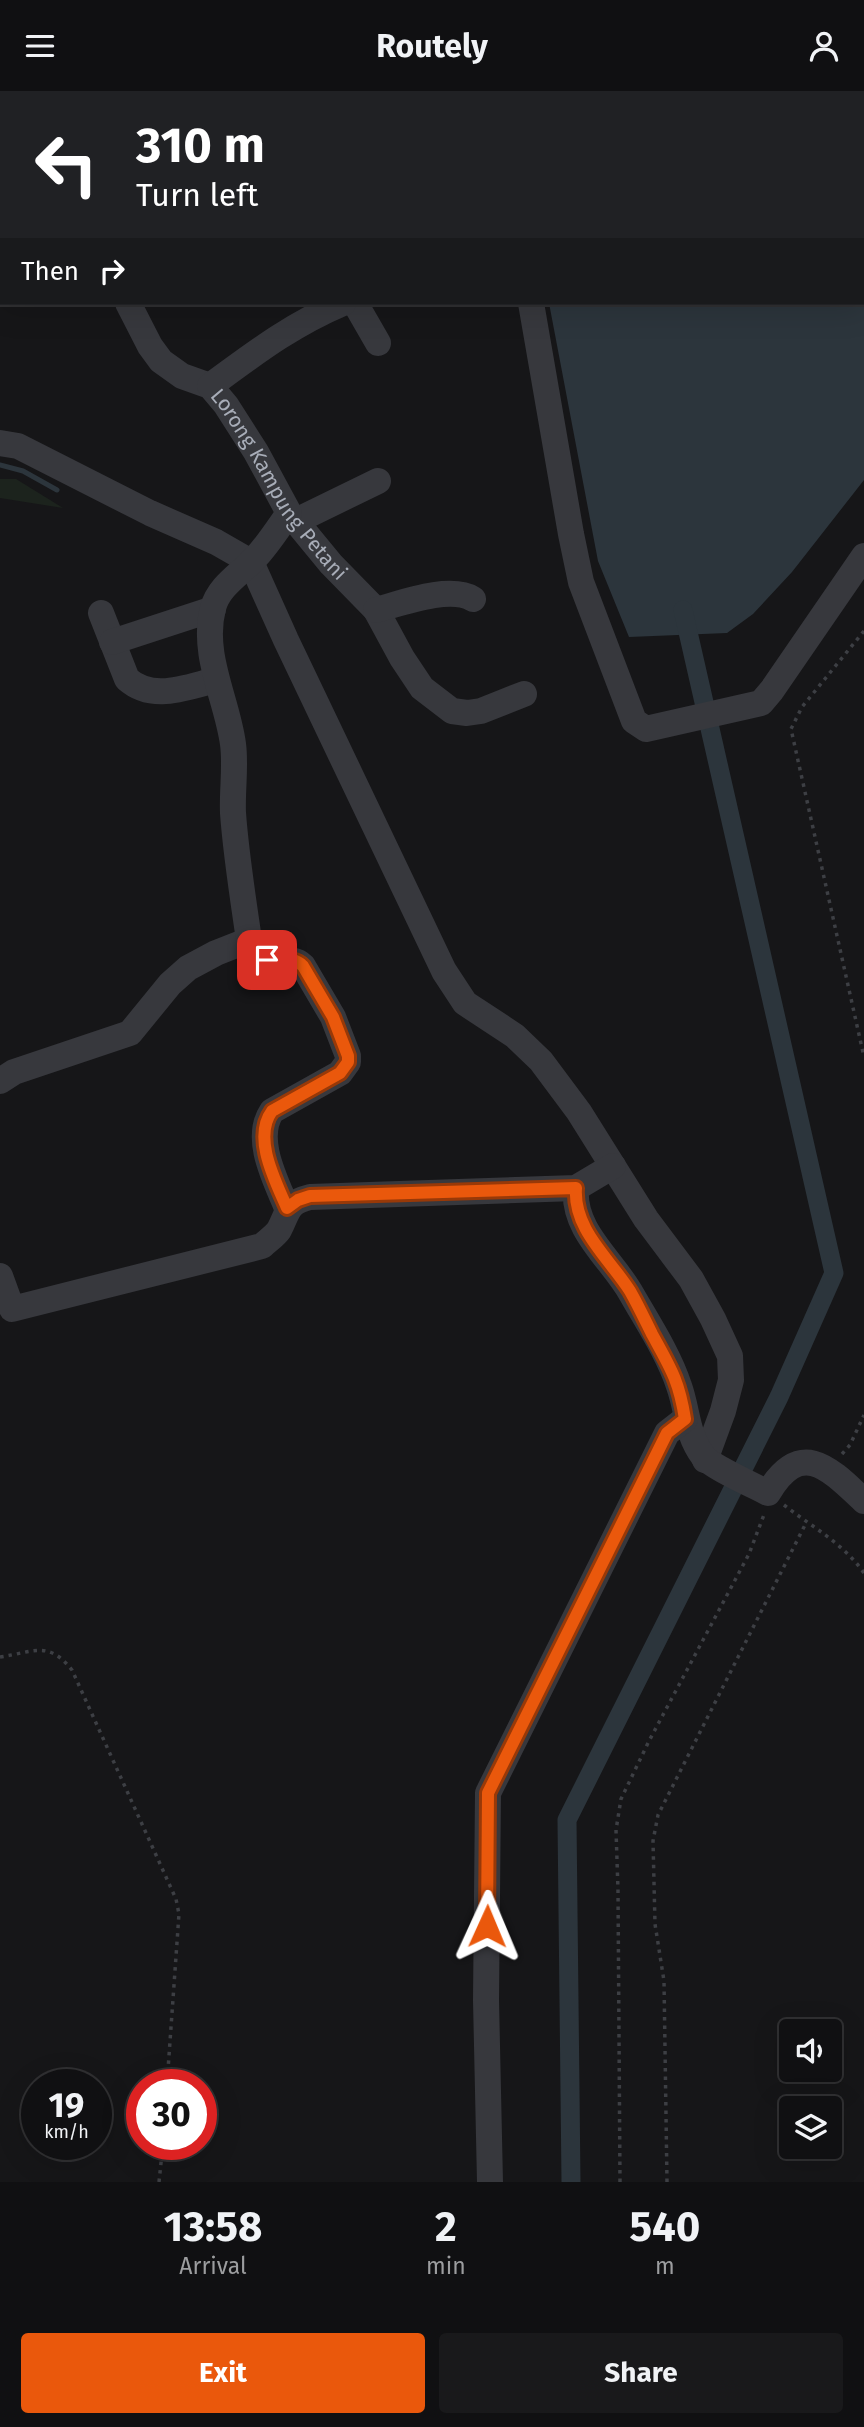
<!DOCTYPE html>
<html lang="en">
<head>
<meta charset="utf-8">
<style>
  body { margin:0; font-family:"Fira Sans",sans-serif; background:#19191b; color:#f1f3f6; height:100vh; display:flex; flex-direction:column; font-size:26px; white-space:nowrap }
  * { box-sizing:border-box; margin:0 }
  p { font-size:23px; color:#9c9d9f }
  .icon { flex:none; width:38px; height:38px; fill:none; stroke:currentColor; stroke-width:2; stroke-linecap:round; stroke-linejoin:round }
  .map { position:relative; height:2091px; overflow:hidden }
  .details { display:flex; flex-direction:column; background:#101012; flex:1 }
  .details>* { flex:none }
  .banner { position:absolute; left:0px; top:0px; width:864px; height:214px; box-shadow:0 7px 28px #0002,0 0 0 2px #303032; background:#202124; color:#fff; overflow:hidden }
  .tools { position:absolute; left:779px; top:1928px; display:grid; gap:14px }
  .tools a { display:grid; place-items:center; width:63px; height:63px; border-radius:7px; background:#101012; box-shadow:0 7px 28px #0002,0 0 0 2px #303032; font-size:35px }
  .speed { position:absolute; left:21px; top:1978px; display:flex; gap:14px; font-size:35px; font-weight:700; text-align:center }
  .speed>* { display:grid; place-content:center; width:91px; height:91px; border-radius:50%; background:#101012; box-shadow:0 7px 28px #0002,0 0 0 2px #303032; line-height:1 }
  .speed small { font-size:18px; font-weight:400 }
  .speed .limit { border:10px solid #d22; background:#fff; color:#111 }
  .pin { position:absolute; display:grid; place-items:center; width:60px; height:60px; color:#fff; margin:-30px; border-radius:14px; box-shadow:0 4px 10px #0006 }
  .me { position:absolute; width:77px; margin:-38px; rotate:1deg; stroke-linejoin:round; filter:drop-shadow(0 0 5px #0008) }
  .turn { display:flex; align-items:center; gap:24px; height:147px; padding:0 21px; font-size:32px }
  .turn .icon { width:91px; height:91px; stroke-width:2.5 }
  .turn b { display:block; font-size:49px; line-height:60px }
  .then { display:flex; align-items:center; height:66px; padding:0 21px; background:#0003; gap:14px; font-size:26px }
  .eta { display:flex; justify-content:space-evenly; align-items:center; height:119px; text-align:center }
  .eta b { font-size:42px; font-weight:700; line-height:49px }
  .primary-button { display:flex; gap:14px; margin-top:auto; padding:14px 21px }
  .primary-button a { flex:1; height:80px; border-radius:7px; background:#ea580c; color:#fff; font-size:28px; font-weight:700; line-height:80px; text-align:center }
  .primary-button a+a { background:#19191b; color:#f1f3f6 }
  header { display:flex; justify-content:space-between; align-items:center; height:91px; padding:0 21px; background:#101012; font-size:32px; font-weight:700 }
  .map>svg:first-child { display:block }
  .green { fill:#1c231d }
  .water { fill:#2c353c }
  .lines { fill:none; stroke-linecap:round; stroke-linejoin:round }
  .stream { stroke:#2c353c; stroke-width:5 }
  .canal { stroke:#2c353c; stroke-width:19 }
  .path { stroke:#3d3f44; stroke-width:3.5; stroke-dasharray:3.5 5; stroke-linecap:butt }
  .minor { stroke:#37383d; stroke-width:26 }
  .route-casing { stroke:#983908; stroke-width:18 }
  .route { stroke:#ea580c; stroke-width:12 }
  .labels { text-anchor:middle; stroke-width:7; stroke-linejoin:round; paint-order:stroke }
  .street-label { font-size:21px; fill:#a8adb8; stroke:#111113 }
</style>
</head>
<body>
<header><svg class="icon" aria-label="menu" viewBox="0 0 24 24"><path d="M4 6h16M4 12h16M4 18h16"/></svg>Routely<svg class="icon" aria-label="person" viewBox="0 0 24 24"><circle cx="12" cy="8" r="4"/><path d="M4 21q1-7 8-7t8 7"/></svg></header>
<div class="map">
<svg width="864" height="2091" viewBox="0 0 864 2091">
  <rect width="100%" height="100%" fill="#161618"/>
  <!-- green -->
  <path class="green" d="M0,388h16l47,29 -63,-10z"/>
  <!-- water -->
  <path class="water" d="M367,0h497v389l-72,92 -39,42 -26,19 -98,4 -31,-76 -49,-258h314v-210h-496z"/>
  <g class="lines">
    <!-- stream -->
    <path class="stream" d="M0,374l23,6 34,19"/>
    <!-- canal -->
    <path class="canal" d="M571,2091l-4,-362 212,-423 55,-124 -151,-663"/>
    <!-- path -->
    <g class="path">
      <path d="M864,540l-62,76 -11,22 73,328"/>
      <path d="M842,1363l8,-9 14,-30"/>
      <path d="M784,1414c28,22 59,38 80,68"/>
      <path d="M0,1566c34,-5 48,-17 72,13l104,229 3,15 -12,170"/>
      <path d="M159,2091l4,-38"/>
      <path d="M620,2091l-2,-292 -2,-60 5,-31 28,-58 100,-187 16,-42"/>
      <path d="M667,2091l-3,-201 -9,-57 -2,-83 5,-26 148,-292"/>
    </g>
    <!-- minor -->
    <g class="minor">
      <path d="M20,0l1,2"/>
      <path d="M168,0l1,2"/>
      <path d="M248,0v2"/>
      <path d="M330,2v-2"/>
      <path id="s1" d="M128,212l22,43 11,15 21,15 28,10 16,19 30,47 33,61 42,51 45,46 26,48 20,30 30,23 15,2 14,-2 43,-17"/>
      <path d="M355,212l23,40"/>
      <path d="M531,212l40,231 10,48 53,139 12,8 115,-26 11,-13 92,-134"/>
      <path d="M210,295c45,-33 81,-61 133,-83"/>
      <path d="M0,352l18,3 132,67 66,29 35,20 35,78 158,331 21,32 50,33 26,25 38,51 67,107 45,60 22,40 17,37 1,24 -8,31 -18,49"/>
      <path d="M296,430l82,-40"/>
      <path d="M376,519c26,-7 74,-25 97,-11"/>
      <path d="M101,522l26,66c26,23 59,8 89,1"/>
      <path d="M112,551l101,-33"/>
      <path d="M0,990l14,-9 116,-39 40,-49 18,-16 28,-15 33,-13"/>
      <path d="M576,1097c-4,43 37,72 56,107 16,28 37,60 47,91 9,25 7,47 24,70 7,10 52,30 65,37 33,-55 61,-25 96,8"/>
      <path d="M287,1117c-11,-27 -34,-69 -15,-97l68,-38 8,-11v-6l-15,-39 -30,-51c-12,-12 -25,0 -39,-8 -7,-4 -11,-11 -15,-18 -6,-42 -13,-85 -16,-127 -1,-23 3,-47 0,-69 -6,-45 -32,-89 -20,-136 6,-23 29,-35 44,-52 12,-13 22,-29 32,-43"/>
      <path d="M0,1185l12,33 250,-63c5,-5 13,-10 17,-16 10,-19 7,-27 31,-33l266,-9 37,-22"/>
      <path d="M490,2091l-4,-182 2,-207 179,-360 18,-14"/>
    </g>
  </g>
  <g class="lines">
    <!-- route casing -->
    <g class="route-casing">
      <path id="route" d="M267,869c14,2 25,-5 36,6l30,51 15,39v6l-8,11 -68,38c-20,27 4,71 15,97l11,-8 12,-4 266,-8c-3,41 33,70 54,103 8,14 15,29 22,43 18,33 27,46 33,85l-18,14 -179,360 -1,133"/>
    </g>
    <!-- route -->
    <use href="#route" class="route"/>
  </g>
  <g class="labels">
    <!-- street labels -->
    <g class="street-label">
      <text dy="7" stroke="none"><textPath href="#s1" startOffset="243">Lorong Kampung Petani</textPath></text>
    </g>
  </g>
</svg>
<div class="tools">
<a><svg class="icon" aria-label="sound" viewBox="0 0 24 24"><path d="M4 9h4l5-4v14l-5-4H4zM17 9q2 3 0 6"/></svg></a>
<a><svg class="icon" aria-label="layers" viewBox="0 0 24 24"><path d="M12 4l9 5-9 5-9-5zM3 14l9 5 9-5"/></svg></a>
</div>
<div class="speed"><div>19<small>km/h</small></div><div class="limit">30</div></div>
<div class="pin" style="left:267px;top:869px;background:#d93025"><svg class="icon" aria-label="arrive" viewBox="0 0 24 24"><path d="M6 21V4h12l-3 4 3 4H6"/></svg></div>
<svg class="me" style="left:487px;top:1835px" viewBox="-20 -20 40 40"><path d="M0-17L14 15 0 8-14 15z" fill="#ea580c" stroke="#fff" stroke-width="4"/></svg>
<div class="banner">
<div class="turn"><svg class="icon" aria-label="left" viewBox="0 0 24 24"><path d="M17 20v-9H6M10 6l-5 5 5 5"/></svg><div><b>310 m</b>Turn left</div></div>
<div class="then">Then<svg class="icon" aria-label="right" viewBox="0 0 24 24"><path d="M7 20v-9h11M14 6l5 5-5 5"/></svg></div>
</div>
</div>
<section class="details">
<div class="eta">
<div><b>13:58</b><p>Arrival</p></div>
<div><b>2</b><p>min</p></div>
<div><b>540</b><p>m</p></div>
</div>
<div class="primary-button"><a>Exit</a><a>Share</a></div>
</section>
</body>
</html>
